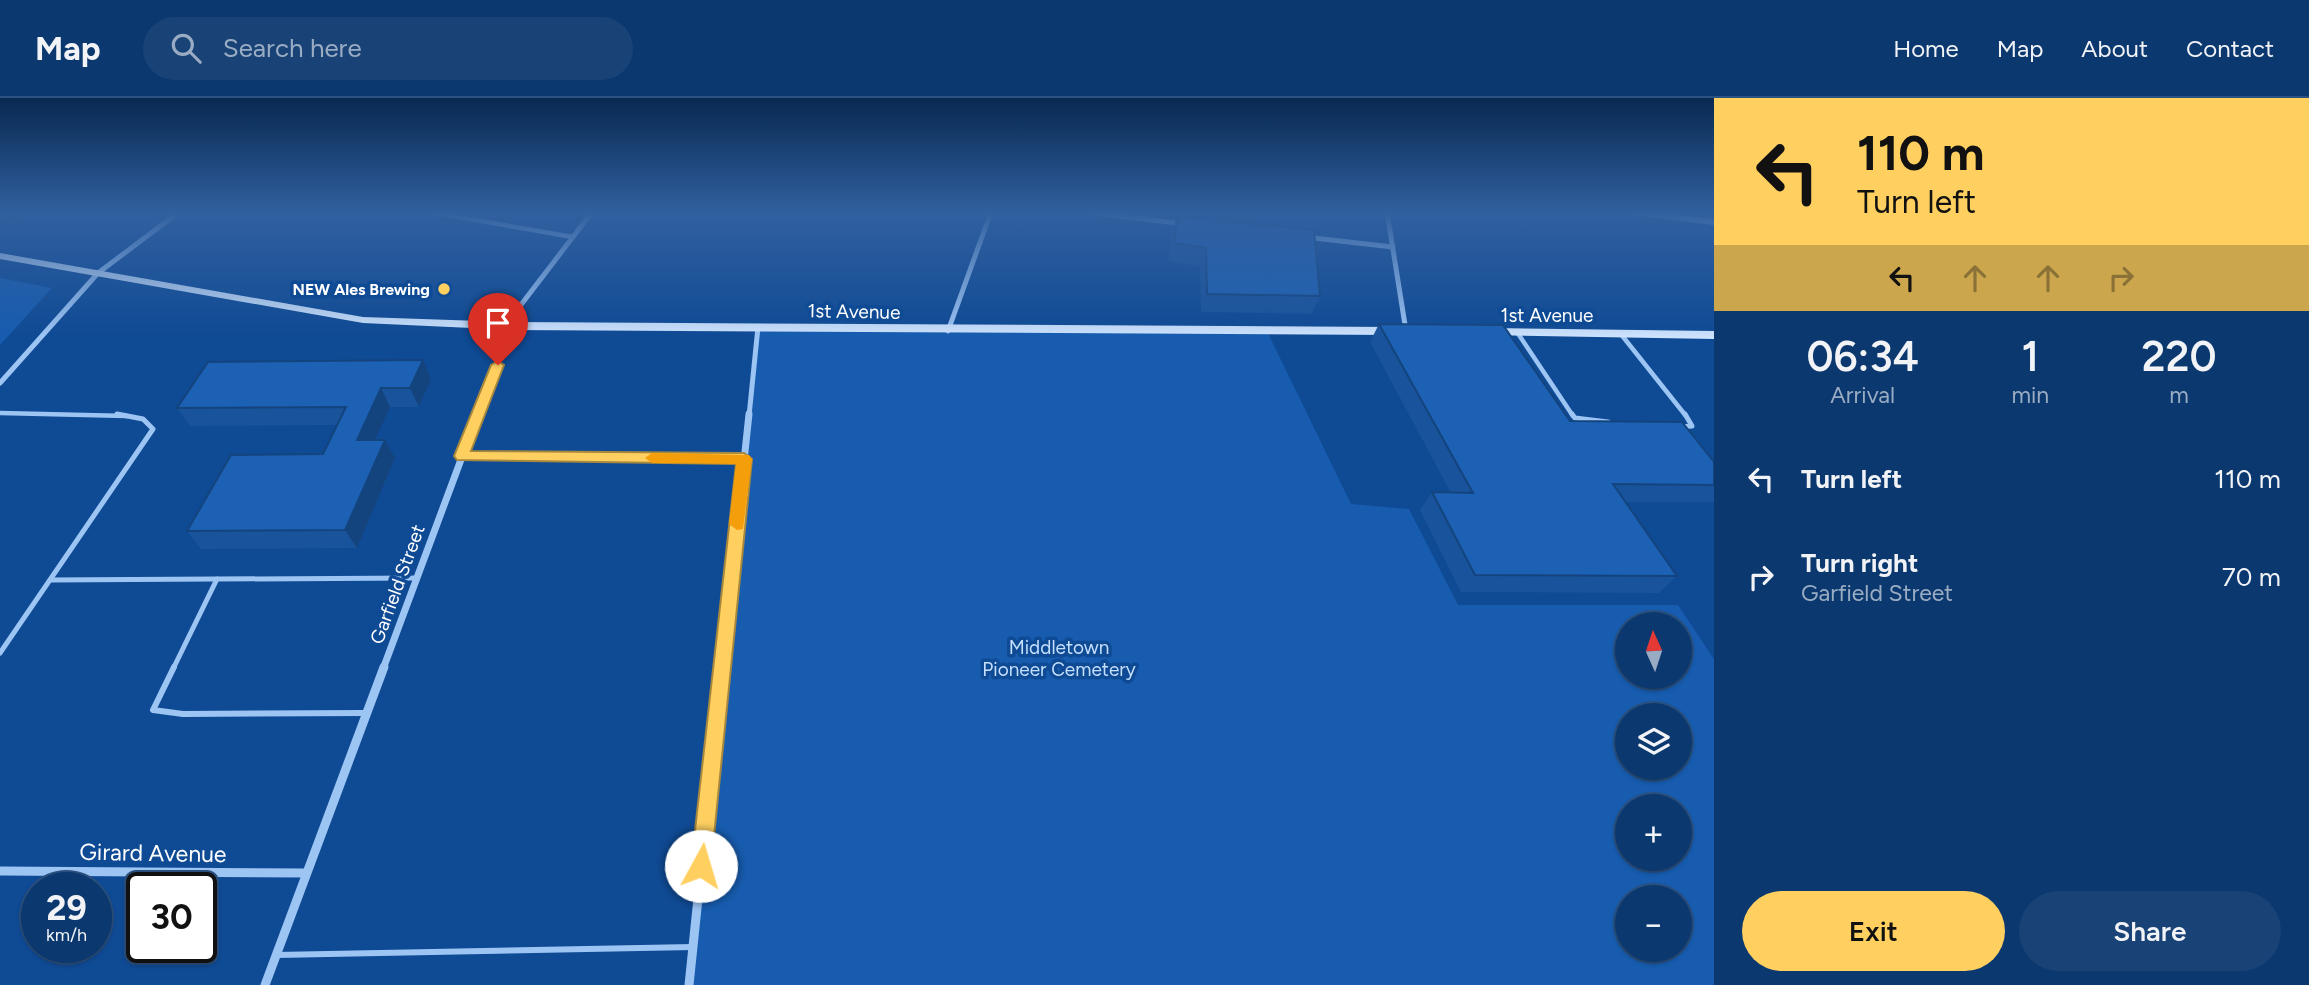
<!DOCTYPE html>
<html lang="en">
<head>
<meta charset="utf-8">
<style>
  body { margin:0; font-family:Figtree,sans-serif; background:#194377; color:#f1f3f6; height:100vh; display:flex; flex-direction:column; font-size:26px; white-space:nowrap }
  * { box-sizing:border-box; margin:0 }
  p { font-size:23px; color:#9aacc3 }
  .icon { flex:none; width:38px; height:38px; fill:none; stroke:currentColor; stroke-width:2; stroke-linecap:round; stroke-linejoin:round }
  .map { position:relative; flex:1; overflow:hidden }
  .drawer { display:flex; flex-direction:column; background:#0b386f; width:595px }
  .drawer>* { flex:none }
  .hud { background:#ffd060; color:#111; overflow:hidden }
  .needle { width:46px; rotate:357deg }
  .fabs { position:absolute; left:1615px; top:514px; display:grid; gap:14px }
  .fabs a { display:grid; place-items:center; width:77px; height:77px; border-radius:50%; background:#0b386f; box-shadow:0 2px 5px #0004,0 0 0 2px #2b5282; font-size:35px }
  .speed { position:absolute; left:21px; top:774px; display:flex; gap:14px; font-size:35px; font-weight:700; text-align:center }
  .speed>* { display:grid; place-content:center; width:91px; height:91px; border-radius:50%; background:#0b386f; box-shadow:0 2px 5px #0004,0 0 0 2px #2b5282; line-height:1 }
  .speed small { font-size:18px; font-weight:400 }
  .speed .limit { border:4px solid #111; border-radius:10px; background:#fff; color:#111 }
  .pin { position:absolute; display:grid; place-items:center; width:60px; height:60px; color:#fff; margin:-72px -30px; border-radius:50% 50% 50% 0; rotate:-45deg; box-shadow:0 0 7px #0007 }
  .pin .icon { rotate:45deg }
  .me { position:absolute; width:77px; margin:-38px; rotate:6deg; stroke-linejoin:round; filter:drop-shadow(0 0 5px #0008) }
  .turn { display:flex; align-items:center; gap:24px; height:147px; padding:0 28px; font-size:32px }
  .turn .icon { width:91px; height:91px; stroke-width:2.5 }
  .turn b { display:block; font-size:49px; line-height:60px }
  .lanes { display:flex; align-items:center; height:66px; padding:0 28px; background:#0003; justify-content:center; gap:35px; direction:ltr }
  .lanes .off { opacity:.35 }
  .eta { display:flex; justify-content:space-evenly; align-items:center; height:119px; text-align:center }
  .eta b { font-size:42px; font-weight:600; line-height:49px }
  .cta { display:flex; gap:14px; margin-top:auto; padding:14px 28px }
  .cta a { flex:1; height:80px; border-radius:42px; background:#ffd060; color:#111; font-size:28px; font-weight:600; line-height:80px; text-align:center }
  .cta a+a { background:#194377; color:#f1f3f6 }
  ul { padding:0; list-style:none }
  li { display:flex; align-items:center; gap:21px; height:98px; padding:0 28px }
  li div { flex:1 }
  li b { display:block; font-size:26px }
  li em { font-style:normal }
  header { display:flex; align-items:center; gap:42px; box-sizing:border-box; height:98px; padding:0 35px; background:#0b386f; border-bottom:2px solid #2b5282 }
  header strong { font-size:33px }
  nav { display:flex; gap:38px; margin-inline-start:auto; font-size:24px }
  .search { width:490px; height:63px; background:#194377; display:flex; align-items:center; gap:18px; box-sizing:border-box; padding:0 24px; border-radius:38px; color:#9aacc3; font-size:26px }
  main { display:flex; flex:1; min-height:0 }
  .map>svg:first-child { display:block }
  .green { fill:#175caf; fill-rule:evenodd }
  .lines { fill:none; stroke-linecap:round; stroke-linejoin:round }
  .service-far2 { stroke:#9dc5f4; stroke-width:4.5 }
  .service-far1 { stroke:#9dc5f4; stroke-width:5 }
  .service { stroke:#9dc5f4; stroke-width:6 }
  .minor-far2 { stroke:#9dc5f4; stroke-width:5 }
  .minor-far1 { stroke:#9dc5f4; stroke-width:7 }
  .minor { stroke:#9dc5f4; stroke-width:9 }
  .tertiary { fill:#9dc5f4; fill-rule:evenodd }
  .secondary { fill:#cce2fd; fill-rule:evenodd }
  .wall { fill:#19539b }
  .shaded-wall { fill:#14447e }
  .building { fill:#1d61b4; stroke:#14447e; stroke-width:2 }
  .route { fill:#ffd060; stroke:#a6873e; stroke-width:2 }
  .slow { fill:#f59e0b }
  .poi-dot { fill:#ffd060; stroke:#0f4a94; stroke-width:2.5 }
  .labels { text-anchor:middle; stroke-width:7; stroke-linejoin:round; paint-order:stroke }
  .far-poi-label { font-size:16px; font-weight:bold; fill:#fff; stroke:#0f4a94; text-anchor:end }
  .street-label { font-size:19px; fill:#fff; stroke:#0f4a94 }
  .park-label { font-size:19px; fill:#c5dffe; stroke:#0f4a94 }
  .near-street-label { font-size:23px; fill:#fff; stroke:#0f4a94 }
</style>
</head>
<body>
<header>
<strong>Map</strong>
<div class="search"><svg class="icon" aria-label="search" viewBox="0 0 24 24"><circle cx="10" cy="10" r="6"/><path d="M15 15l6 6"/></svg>Search here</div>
<nav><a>Home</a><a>Map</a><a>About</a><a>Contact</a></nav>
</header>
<main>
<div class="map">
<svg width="1714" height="887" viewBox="0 0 1714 887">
  <rect width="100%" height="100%" fill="#0f4a94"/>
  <!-- green -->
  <g class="green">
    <path d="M0,180l52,10 -52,57z"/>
    <path d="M758,229l509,4 84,173 58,5 49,96h220l36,54v326h-1025zM1628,527h52v52h-52zM1628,618h52v52h-52zM1628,709h52v52h-52zM1628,800h52v52h-52z"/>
  </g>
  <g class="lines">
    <!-- service-far2 -->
    <g class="service-far2">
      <path d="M429,114l144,25"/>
      <path d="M1517,234l56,84"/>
      <path d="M1620,235l66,83"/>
      <path d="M0,315l127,3"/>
    </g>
    <!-- service-far1 -->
    <g class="service-far1">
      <path d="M1572,316l3,4 33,4"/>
      <path d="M1681,329l11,-1 -7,-12"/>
      <path d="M462,358l282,3"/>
      <path d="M50,482l366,-2"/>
      <path d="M0,555l153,-224 -10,-10 -26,-5"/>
      <path d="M173,571l44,-90"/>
    </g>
    <!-- service -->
    <g class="service">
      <path d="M174,569l-21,43 30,4 183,-1"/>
      <path d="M276,857l417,-8"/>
    </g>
    <!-- minor-far2 -->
    <g class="minor-far2">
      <path d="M1085,114l101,12"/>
      <path d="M1387,114l19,119"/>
      <path d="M1305,139l88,10"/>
      <path d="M948,233l43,-119"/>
      <path d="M0,285l98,-110 81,-61"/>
      <path d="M478,318l39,-106 75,-98"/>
      <path d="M749,318l9,-89"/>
    </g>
    <!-- minor-far1 -->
    <g class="minor-far1">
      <path d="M383,571l95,-255"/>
      <path d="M722,571l27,-255"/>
    </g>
    <!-- minor -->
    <g class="minor">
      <path d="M0,773l306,2"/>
      <path d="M265,887l119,-318"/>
      <path d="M689,887l33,-318"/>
    </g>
    <!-- tertiary -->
    <path class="tertiary" d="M1626,114h30l58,7v6l-84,-10z"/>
    <!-- secondary -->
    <g class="secondary">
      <path d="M0,155l363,64 150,5 880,5 6,4 -6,4 -880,-5 -150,-7 -363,-64z"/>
      <path d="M1490,230l224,3v8l-228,-4 -2,-3z"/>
    </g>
  </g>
  <!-- wall -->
  <g class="wall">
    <path d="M0,114h25l-16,10 -9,-2z"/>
    <path d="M1177,119l143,79 -8,18 -111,-2 -1,-45 -32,-6 4,-26z"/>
    <path d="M1379,226l191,97 144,41v40h-88l51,74 -18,17 -198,-1 -41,-82 12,-18 19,1 -81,-151z"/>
    <path d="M423,262l8,19 -12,28h-29l-15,33 20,18 -38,90 -156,1 -14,-18 136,-77 14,-29 -147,1 -13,-18z"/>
  </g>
  <!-- shaded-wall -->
  <g class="shaded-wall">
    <path d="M2,114h23l-16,10z"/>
    <path d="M423,262l8,19 -12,28 -9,-19z"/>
    <path d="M381,290l9,19 -23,51 -10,-18z"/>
    <path d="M385,342l10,18 -38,90 -12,-18z"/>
  </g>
  <!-- building -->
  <g class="building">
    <path d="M1177,119l137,13 6,66 -113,-2 -1,-46 -32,-5z"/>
    <path d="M1379,226l124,1 67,96 112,1 32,40v23l-101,-1 64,92 -202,-1 -43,-83 41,1z"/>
    <path d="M423,262l-13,28h-29l-24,52h28l-40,90 -158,1 44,-76 92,-1 23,-47 -169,1 31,-46z"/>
  </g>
  <!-- sky -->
  <linearGradient id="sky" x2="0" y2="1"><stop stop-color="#082951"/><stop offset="0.48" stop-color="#31609f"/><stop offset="1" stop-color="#31609f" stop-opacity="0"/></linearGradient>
  <rect width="1714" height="239" fill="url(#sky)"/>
  <!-- route -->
  <path class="route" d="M498,263l6,4 -33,86 273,2 8,6 -41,407 -3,7 -7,3 -7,-3 -3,-7 45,-402 -279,-4 -3,-4 37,-91z"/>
  <!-- slow -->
  <path class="slow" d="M652,355l97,2 3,4 -9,70 -6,1 -8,-6 7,-60 -84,-1 -7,-5z"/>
  <!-- markers -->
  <circle class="poi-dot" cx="444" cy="191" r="7"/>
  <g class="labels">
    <!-- far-poi labels -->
    <g class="far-poi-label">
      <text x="430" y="197">NEW Ales Brewing</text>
    </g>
    <!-- street labels -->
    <g class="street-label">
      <text transform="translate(854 213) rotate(1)" y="7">1st Avenue</text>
      <text x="1547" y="224">1st Avenue</text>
      <text transform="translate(397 486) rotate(-70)" y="7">Garfield Street</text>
    </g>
    <!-- park labels -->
    <g class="park-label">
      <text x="1059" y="556">Middletown<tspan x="1059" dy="22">Pioneer Cemetery</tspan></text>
    </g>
    <!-- near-street labels -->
    <g class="near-street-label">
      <text transform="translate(153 755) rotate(1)" y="8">Girard Avenue</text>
    </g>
  </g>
</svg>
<div class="fabs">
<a><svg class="needle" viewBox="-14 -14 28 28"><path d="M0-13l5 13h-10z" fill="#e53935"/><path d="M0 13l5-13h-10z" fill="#9aacc3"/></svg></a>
<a><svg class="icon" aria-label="layers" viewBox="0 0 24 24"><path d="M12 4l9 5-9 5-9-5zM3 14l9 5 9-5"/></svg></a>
<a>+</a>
<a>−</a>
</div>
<div class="speed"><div>29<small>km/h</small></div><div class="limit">30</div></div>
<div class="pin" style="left:498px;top:267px;background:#d93025"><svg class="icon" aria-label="arrive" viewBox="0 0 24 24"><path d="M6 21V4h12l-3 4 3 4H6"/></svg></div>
<svg class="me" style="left:701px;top:768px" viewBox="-20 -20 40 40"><circle r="19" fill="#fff"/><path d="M0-13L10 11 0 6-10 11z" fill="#ffd060"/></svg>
</div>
<section class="drawer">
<div class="hud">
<div class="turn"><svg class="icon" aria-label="left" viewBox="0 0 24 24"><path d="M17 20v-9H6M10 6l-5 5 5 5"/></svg><div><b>110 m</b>Turn left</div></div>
<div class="lanes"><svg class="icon" aria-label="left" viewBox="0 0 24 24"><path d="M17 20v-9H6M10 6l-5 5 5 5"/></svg><svg class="icon off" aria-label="ahead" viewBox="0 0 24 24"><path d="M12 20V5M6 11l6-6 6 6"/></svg><svg class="icon off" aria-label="ahead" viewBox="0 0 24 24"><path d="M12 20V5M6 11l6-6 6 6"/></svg><svg class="icon off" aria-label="right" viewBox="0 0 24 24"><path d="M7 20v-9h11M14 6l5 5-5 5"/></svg></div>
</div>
<div class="eta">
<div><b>06:34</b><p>Arrival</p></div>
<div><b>1</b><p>min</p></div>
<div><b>220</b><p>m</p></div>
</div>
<ul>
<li><svg class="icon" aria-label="left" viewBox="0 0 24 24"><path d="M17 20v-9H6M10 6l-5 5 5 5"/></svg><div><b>Turn left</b></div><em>110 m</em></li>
<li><svg class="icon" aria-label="right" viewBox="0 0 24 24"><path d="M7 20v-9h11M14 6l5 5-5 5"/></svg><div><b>Turn right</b><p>Garfield Street</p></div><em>70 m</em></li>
</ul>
<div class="cta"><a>Exit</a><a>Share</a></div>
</section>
</main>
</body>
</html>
